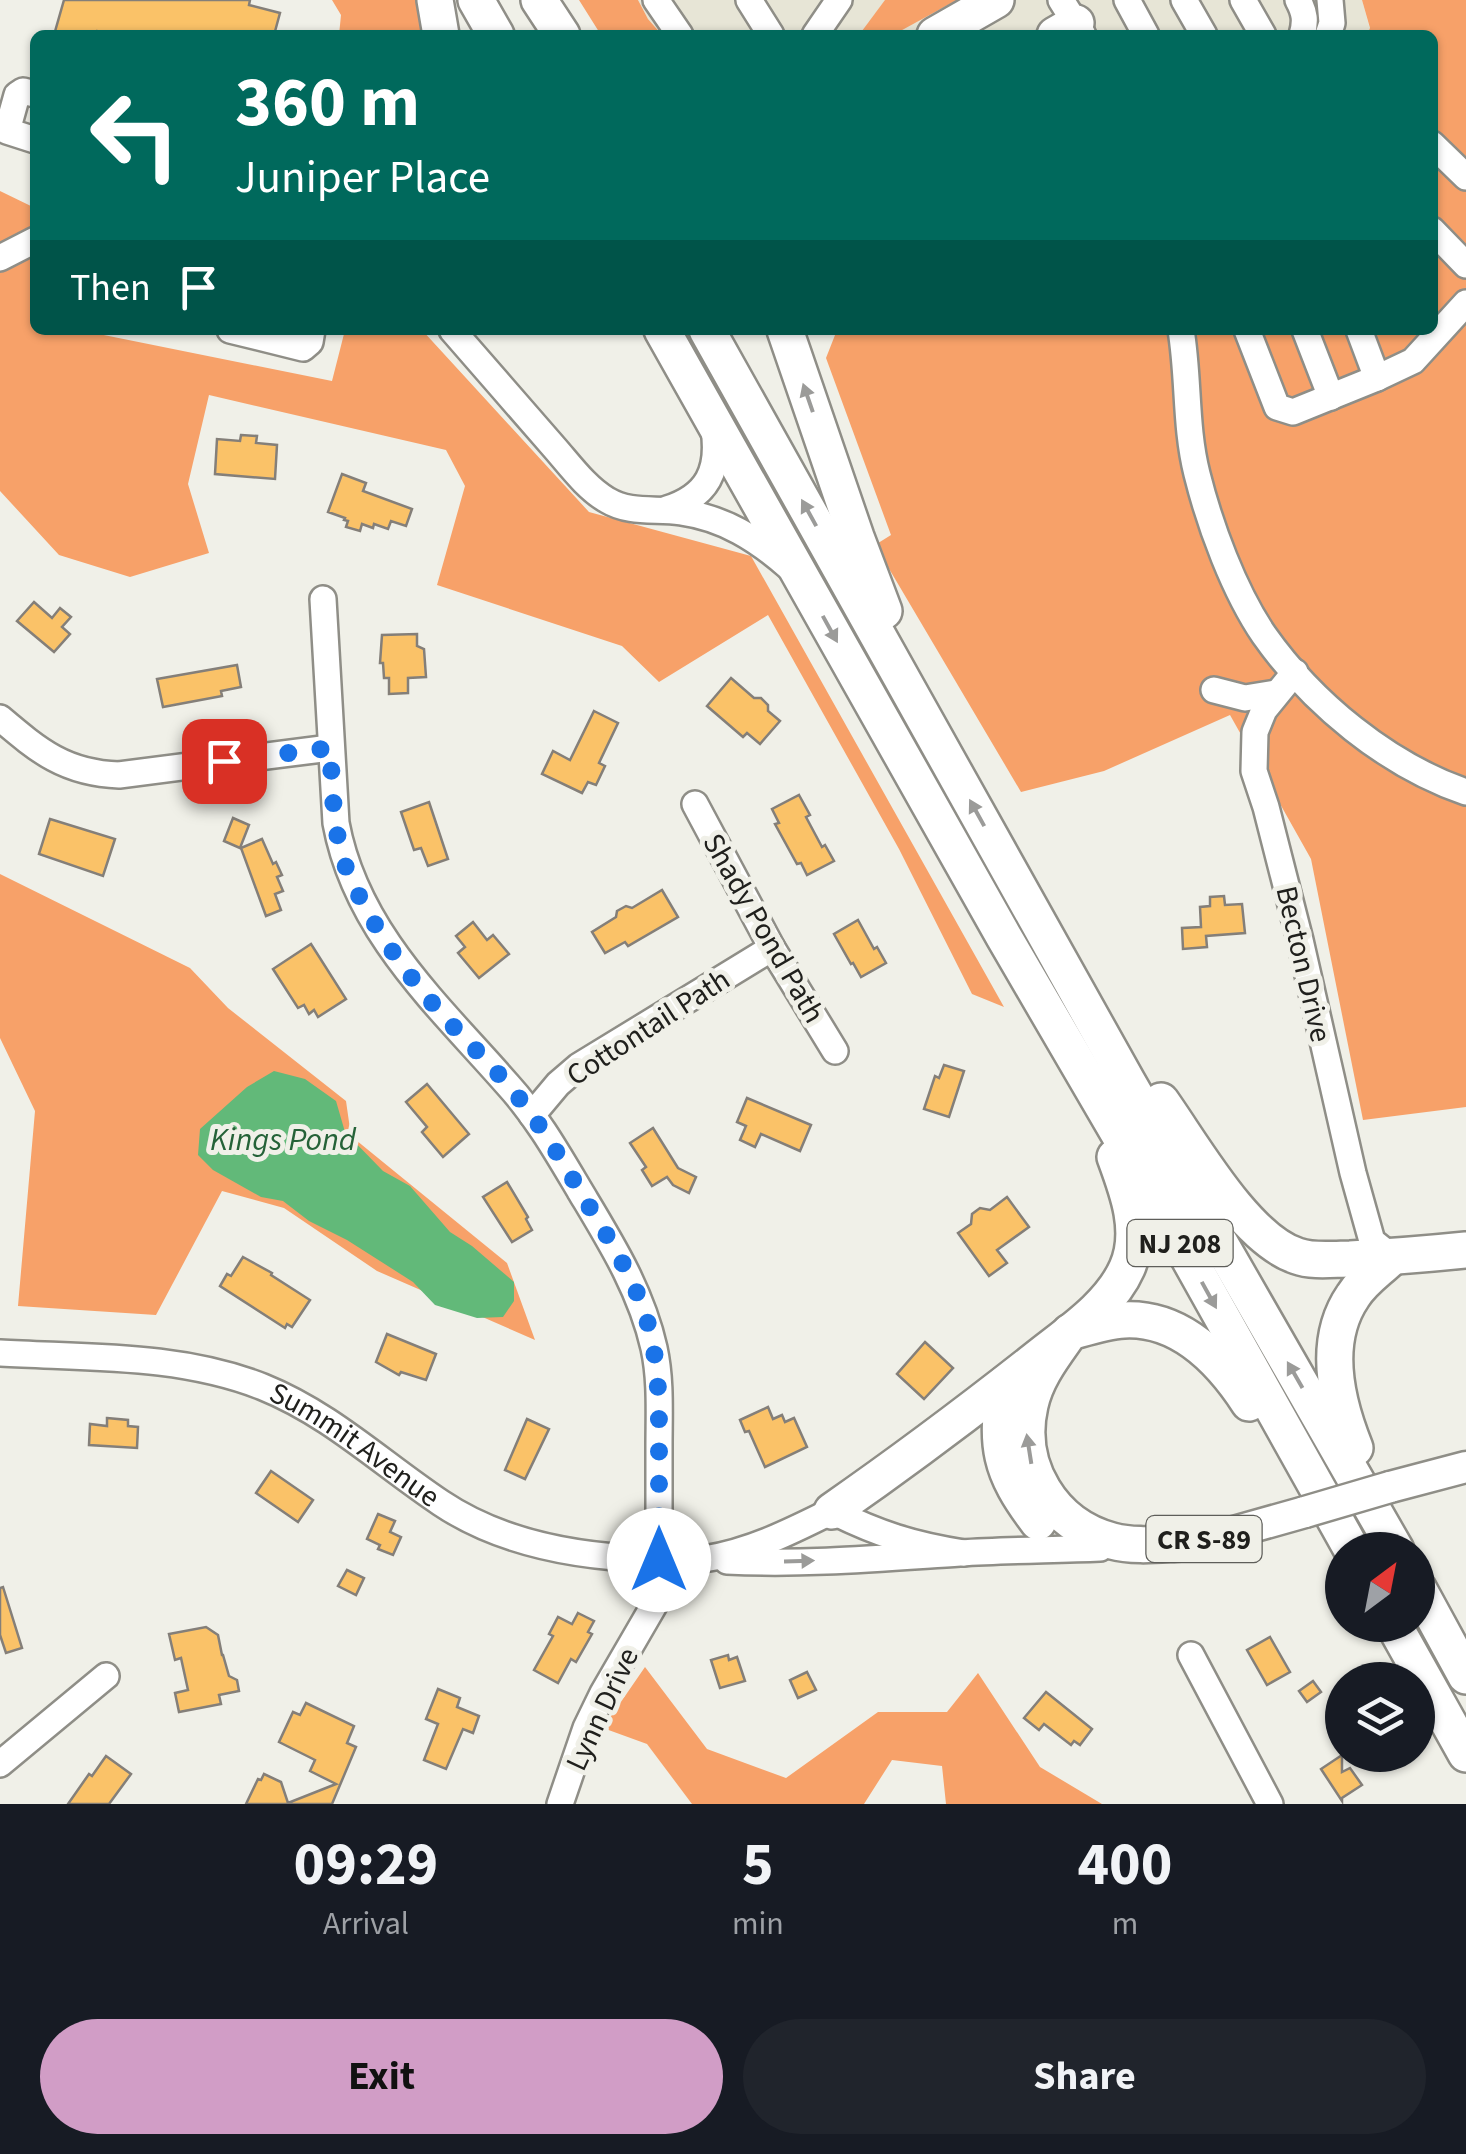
<!DOCTYPE html>
<html lang="en">
<head>
<meta charset="utf-8">
<style>
  body { margin:0; font-family:"Source Sans 3",sans-serif; background:#20242c; color:#f1f3f6; height:100vh; display:flex; flex-direction:column; font-size:38px; white-space:nowrap }
  * { box-sizing:border-box; margin:0 }
  p { font-size:32px; color:#9ea1a6 }
  .icon { flex:none; width:55px; height:55px; fill:none; stroke:currentColor; stroke-width:2; stroke-linecap:round; stroke-linejoin:round }
  .map { position:relative; height:1804px; overflow:hidden }
  .details { display:flex; flex-direction:column; background:#171b24; flex:1 }
  .details>* { flex:none }
  .guide { position:absolute; left:30px; top:30px; width:1408px; height:305px; border-radius:15px; box-shadow:0 2px 8px #0004; background:#00695c; color:#fff; overflow:hidden }
  .needle { width:65px; rotate:32deg }
  .controls { position:absolute; left:1325px; top:1532px; display:grid; gap:20px }
  .controls a { display:grid; place-items:center; width:110px; height:110px; border-radius:50%; background:#171b24; box-shadow:0 2px 8px #0004; font-size:50px }
  .pin { position:absolute; display:grid; place-items:center; width:85px; height:85px; color:#fff; margin:-42px; border-radius:20px; box-shadow:0 5px 15px #0006 }
  .me { position:absolute; width:110px; margin:-55px; rotate:0deg; stroke-linejoin:round; filter:drop-shadow(0 0 8px #0008) }
  .turn { display:flex; align-items:center; gap:35px; height:210px; padding:0 40px; font-size:45px }
  .turn .icon { width:130px; height:130px; stroke-width:2.5 }
  .turn b { display:block; font-size:70px; line-height:85px }
  .then { display:flex; align-items:center; height:95px; padding:0 40px; background:#0003; gap:20px; font-size:38px }
  .eta { display:flex; justify-content:space-evenly; align-items:center; height:170px; text-align:center }
  .eta b { font-size:60px; font-weight:700; line-height:70px }
  .cta { display:flex; gap:20px; margin-top:auto; padding:20px 40px }
  .cta a { flex:1; height:115px; border-radius:60px; background:#d19dc6; color:#111; font-size:40px; font-weight:700; line-height:115px; text-align:center }
  .cta a+a { background:#20242c; color:#f1f3f6 }
  .map>svg:first-child { display:block }
  .built { fill:#e7e5d6 }
  .forest { fill:#f7a169 }
  .water { fill:#62b979 }
  .building { fill:#fac268; stroke:#847f79; stroke-width:2.5 }
  .lines { fill:none; stroke-linecap:round; stroke-linejoin:round }
  .minor-casing { stroke:#8f8e87; stroke-width:30 }
  .major-casing { stroke:#8f8e87; stroke-width:35 }
  .highway-casing { stroke:#8f8e87; stroke-width:40 }
  .minor { stroke:#fff; stroke-width:25 }
  .major { stroke:#fff; stroke-width:30 }
  .highway { stroke:#fff; stroke-width:35 }
  .major-bridge-casing { stroke:#8f8e87; stroke-width:35; stroke-linecap:butt }
  .major-bridge { stroke:#fff; stroke-width:30 }
  .oneway { fill:#9b9b99 }
  .route { stroke:#1a73e8; stroke-width:18; stroke-dasharray:0 32.4 }
  .labels { text-anchor:middle; stroke-width:10; stroke-linejoin:round; paint-order:stroke }
  .shield { fill:#f0f0e8; stroke:#5e5e5a; stroke-width:2.5 }
  .shield-label { font-size:28px; font-weight:bold; fill:#20201d }
  .street-label { font-size:30px; fill:#20201d; stroke:#f0f0e8 }
  .water-label { font-size:32px; font-style:italic; fill:#256238; stroke:#f0f0e8 }
</style>
</head>
<body>
<div class="map">
<svg width="1466" height="1804" viewBox="0 0 1466 1804">
  <rect width="100%" height="100%" fill="#f0f0e8"/>
  <!-- built -->
  <path class="built" d="M638,0h724l8,29 -3,6h-705l-14,-16z"/>
  <!-- forest -->
  <g class="forest">
    <path d="M332,0h106l7,13 -32,22h-74l2,-20z"/>
    <path d="M579,0h59l10,19 14,16h-61z"/>
    <path d="M885,0h72l-64,35h-34z"/>
    <path d="M1362,0h104v1107l-103,13 -52,-261 -81,-144 -126,56 -83,21 -146,-247 16,-10 -65,-177 11,-28h595v-295h-65l3,-7z"/>
    <path d="M0,191l35,17v122h44l253,51 13,-51h77l167,182 162,44 253,451 -32,-13 -73,-145 -131,-234 -109,67 -37,-36 -185,-61 28,-99 -19,-36 -237,-55 -21,89 21,69 -79,24 -71,-22 -59,-64z"/>
    <path d="M0,874l190,94 38,40 118,93 5,35 156,127 28,77 -158,-69 -93,-63 -62,-17 -66,124 -138,-9 17,-195 -35,-73z"/>
    <path d="M645,1667l62,82 79,29 92,-66h69l31,-39 62,94 62,37h-156l-4,-38 -50,-6 -28,44h-172l-45,-60 -44,-16z"/>
  </g>
  <!-- water -->
  <path class="water" d="M274,1071l31,8 31,22 9,31 38,39 27,15 40,46 22,14 42,36v19l-11,16 -26,1 -42,-13 -22,-23 -66,-42 -38,-19 -26,-20 -22,-4 -48,-27 -15,-15 2,-26 47,-42z"/>
  <!-- building -->
  <g class="building">
    <path d="M64,0h186l-1,5 31,8 -6,22h-136l-41,-4 -1,4h-42z"/>
    <path d="M241,435l16,1 -1,7 21,2 -2,34 -60,-5 2,-35 23,2z"/>
    <path d="M342,474l24,9 -3,8 49,18 -6,17 -15,-5 -3,8 -14,-5 -1,4 -11,-4 -2,7 -14,-4 2,-6 -4,-1 1,-2 -17,-6z"/>
    <path d="M34,602l18,16 8,-10 11,9 -9,10 8,7 -16,18 -37,-31z"/>
    <path d="M417,634v12l7,3 2,28 -18,1v15l-19,1v-16h-5l-1,-15h-3l2,-28z"/>
    <path d="M237,665l4,22 -20,4 1,5 -59,11 -6,-28z"/>
    <path d="M731,678l23,20h7l7,7v6l12,10 -20,23 -13,-11 -4,4 -36,-31z"/>
    <path d="M594,711l24,12 -19,40 6,3 -9,19 -8,-3 -6,11 -40,-19 11,-23 17,9z"/>
    <path d="M799,795l11,20 -4,2 16,30 3,-2 9,16 -27,14 -6,-12 -4,1 -22,-40 4,-1 -7,-14z"/>
    <path d="M429,802l19,57 -20,7 -7,-18 -7,2 -13,-38z"/>
    <path d="M233,818l16,7 -9,23 -16,-7z"/>
    <path d="M50,819l65,20 -12,37 -64,-22z"/>
    <path d="M262,839l11,25 3,-2 6,13 -5,2 6,14 -8,3 6,16 -15,6 -25,-68z"/>
    <path d="M662,890l16,27 -50,29 -3,-4 -20,11 -13,-21 24,-15 1,-6 9,-5 6,2z"/>
    <path d="M1224,896l1,9 17,-1 3,29 -39,3 1,11 -24,2 -1,-21 19,-1 -1,-20 10,-1v-9z"/>
    <path d="M858,920l16,29 3,-2 9,16 -25,14 -8,-14 -2,1 -17,-30z"/>
    <path d="M473,922l14,18 6,-5 16,19 -30,24 -21,-25 7,-6 -9,-11z"/>
    <path d="M311,944l35,55 -28,18 -4,-7 -5,4 -5,-9 -6,3 -25,-39z"/>
    <path d="M944,1065l20,6 -15,46 -25,-8 11,-33 4,2z"/>
    <path d="M427,1084l42,50 -26,23 -21,-25 5,-5 -21,-25z"/>
    <path d="M747,1098l64,27 -11,26 -39,-17 -6,13 -15,-7 6,-14 -9,-4z"/>
    <path d="M653,1128l25,40 18,9 -7,16 -16,-8 -6,-8 -15,9 -10,-16 4,-3 -16,-24z"/>
    <path d="M507,1182l21,35 -2,2 6,11 -20,12 -29,-45z"/>
    <path d="M1007,1197l22,30 -32,23 10,13 -18,13 -31,-43 13,-9 1,-10 8,-6 10,2z"/>
    <path d="M243,1257l29,16 -1,2 39,25 -18,27 -5,-3 -2,4 -65,-42 7,-12 4,2z"/>
    <path d="M387,1334l49,20 -10,26 -25,-8 -2,3 -23,-13z"/>
    <path d="M925,1342l28,26 -29,31 -27,-25z"/>
    <path d="M768,1407l5,12 9,-4 3,7 9,-4 13,29 -42,20 -16,-36 -4,1 -5,-12z"/>
    <path d="M107,1418l21,2v6l10,1 -1,21 -48,-3 1,-21 17,2z"/>
    <path d="M527,1419l22,10 -24,50 -20,-9z"/>
    <path d="M271,1471l42,29 -15,22 -42,-29z"/>
    <path d="M378,1514l17,7 -5,11 11,5 -8,18 -15,-6 2,-4 -13,-6z"/>
    <path d="M347,1570l17,8 -8,17 -18,-9z"/>
    <path d="M3,1587l19,61 -16,5 -6,-18v-47z"/>
    <path d="M578,1613l16,8 -6,11 4,2 -16,28 -5,-3 -13,24 -24,-13 19,-34 -4,-2 9,-17 14,7z"/>
    <path d="M206,1627l12,8 4,20h1l6,21 8,4 2,11 -20,4 2,9 -42,8 -4,-19 13,-3 -7,-32 -6,2 -6,-26z"/>
    <path d="M1270,1637l20,35 -23,13 -20,-35z"/>
    <path d="M728,1655l1,5 8,-3 8,24 -25,7 -9,-28z"/>
    <path d="M807,1672l9,18 -18,8 -8,-18z"/>
    <path d="M1313,1681l8,11 -14,10 -8,-11z"/>
    <path d="M438,1689l22,9 -3,9 22,9 -6,17 -10,-4 -17,40 -22,-9 14,-36 -12,-5z"/>
    <path d="M1046,1692l46,37 -12,16 -6,-4 -3,4 -27,-21 -5,6 -15,-12z"/>
    <path d="M306,1703l48,23 -7,17 9,4 -24,57h-86l12,-25 3,1 3,-6 17,8 7,21 48,-19 -26,-13 5,-11 -36,-18 14,-30 7,3z"/>
    <path d="M1342,1755v17l8,-4 12,17 -20,13v3l-21,-32z"/>
    <path d="M106,1756l25,18 -22,30h-41l21,-30 3,2z"/>
  </g>
  <g class="lines">
    <!-- minor casing -->
    <g class="minor-casing">
      <g id="minor">
        <path d="M656,0l24,35"/>
        <path d="M749,0l22,35"/>
        <path d="M1061,0l22,35"/>
        <path d="M1127,0l19,35"/>
        <path d="M1184,0l20,35"/>
        <path d="M1243,0l20,35"/>
        <path d="M1298,0c7,13 8,21 4,35"/>
        <path d="M815,35l24,-35"/>
        <path d="M1328,35l4,-12 -2,-23"/>
        <path d="M35,94l-12,-3 -6,4 -10,36 28,9"/>
        <path d="M1432,144l34,33"/>
        <path d="M1432,230l34,35"/>
        <path d="M0,258l35,-18"/>
        <path d="M230,330l73,18 7,-6 2,-12"/>
        <path d="M452,330c34,39 67,77 101,116 16,18 33,42 54,54 23,14 49,8 74,12 43,6 76,27 108,55"/>
        <path d="M1181,330c8,48 4,97 16,144 13,52 37,117 67,161 48,68 123,130 202,157"/>
        <path d="M1247,330l30,77 16,5 84,-34 36,-17 53,-58"/>
        <path d="M1305,330l26,67"/>
        <path d="M1359,330l18,48"/>
        <path d="M667,509c41,-13 53,-39 47,-80"/>
        <path d="M323,599l13,224c20,109 103,183 172,262 29,32 50,69 72,106 30,50 61,99 74,157 7,32 5,65 5,98 0,38 0,76 0,114l5,28 -61,105 -17,35 -26,76"/>
        <path d="M1295,672l-31,38 -9,22 -1,39 12,36 34,133 53,233 19,68 20,16"/>
        <path d="M1214,690l31,8 31,-5"/>
        <path d="M0,718c39,33 65,55 119,57l211,-27"/>
        <path d="M695,804l77,144 63,103"/>
        <path d="M532,1115l26,-31 21,-18 193,-118"/>
        <path id="s1" d="M0,1353c88,5 180,1 263,34 67,27 118,76 178,116 61,41 138,54 210,56 17,1 36,2 53,0 46,-7 88,-28 128,-48 46,23 81,34 132,42"/>
        <path d="M727,1561c77,4 156,-3 233,-8 46,-3 93,-3 140,-5"/>
        <path d="M1191,1655l79,149"/>
        <path d="M0,1764l106,-88"/>
      </g>
    </g>
    <!-- major casing -->
    <g class="major-casing">
      <g id="major">
        <path d="M1390,1487l76,-20"/>
        <path d="M1157,1545l66,-10 82,-23"/>
      </g>
    </g>
    <!-- highway casing -->
    <g class="highway-casing">
      <g id="highway">
        <path d="M435,0l6,35"/>
        <path d="M476,0l20,35"/>
        <path d="M539,0l23,35"/>
        <path d="M935,35l61,-35"/>
        <path d="M1055,35l21,-12"/>
        <path d="M662,330l342,607 130,223 218,390"/>
        <path d="M707,330l420,751 269,469"/>
        <path d="M785,330l71,207 28,74"/>
        <path d="M1161,1101c32,45 84,138 136,155 16,6 36,3 53,3 39,-2 77,-5 116,-9"/>
        <path d="M1005,1384c-10,62 -6,87 33,138"/>
        <path d="M1355,1448c-19,-47 -33,-107 -2,-152 10,-16 26,-26 39,-39"/>
        <path d="M832,1511c69,-48 137,-99 203,-151 32,-26 75,-53 92,-92 16,-36 1,-76 -12,-111"/>
        <path d="M1181,1543c-22,1 -47,4 -69,-2 -60,-16 -96,-75 -82,-136 6,-28 24,-50 40,-73 18,-5 36,-11 54,-12 56,-3 97,40 125,83"/>
        <path d="M1418,1588l48,88"/>
        <path d="M1394,1625l72,129"/>
      </g>
    </g>
    <!-- minor -->
    <use href="#minor" class="minor"/>
    <!-- major -->
    <use href="#major" class="major"/>
    <!-- highway -->
    <use href="#highway" class="highway"/>
    <!-- major-bridge casing -->
    <g class="major-bridge-casing">
      <path id="major-bridge" d="M1305,1512l85,-25"/>
    </g>
    <!-- major-bridge -->
    <use href="#major-bridge" class="major-bridge"/>
  </g>
  <!-- one-way arrows -->
  <defs><path id="oneway-solid" d="M-6-.8H1V-3.2L6.5 0L1 3.2V.8H-6Z" transform="scale(2.5)"/></defs>
  <g class="oneway">
    <use href="#oneway-solid" transform="translate(808 398) rotate(-109)"/>
    <use href="#oneway-solid" transform="translate(809 513) rotate(-119)"/>
    <use href="#oneway-solid" transform="translate(830 629) rotate(61)"/>
    <use href="#oneway-solid" transform="translate(977 813) rotate(-119)"/>
    <use href="#oneway-solid" transform="translate(1209 1295) rotate(61)"/>
    <use href="#oneway-solid" transform="translate(1295 1375) rotate(-120)"/>
    <use href="#oneway-solid" transform="translate(1029 1449) rotate(-99)"/>
    <use href="#oneway-solid" transform="translate(799 1561) rotate(-2)"/>
  </g>
  <g class="lines">
    <!-- route -->
    <path class="route" d="M224,761l106,-13c3,42 2,87 19,127 22,49 56,98 92,138 22,25 46,47 67,72 30,34 53,74 76,113 22,36 46,73 60,113 16,47 15,94 15,143 0,35 0,70 0,106"/>
  </g>
  <g class="labels">
    <!-- shield labels -->
    <g class="shield">
      <rect x="1127.5" y="1220" width="105" height="46" rx="8"/>
      <rect x="1146.5" y="1516" width="115" height="46" rx="8"/>
    </g>
    <g class="shield-label">
      <text x="1180" y="1253">NJ 208</text>
      <text x="1204" y="1549">CR S-89</text>
    </g>
    <!-- street labels -->
    <g class="street-label">
      <text transform="translate(764 928) rotate(60)" y="10">Shady Pond Path</text>
      <text transform="translate(1304 964) rotate(77)" y="10">Becton Drive</text>
      <text transform="translate(648 1027) rotate(-33)" y="10">Cottontail Path</text>
      <text dy="10" stroke="none"><textPath href="#s1" startOffset="375">Summit Avenue</textPath></text>
      <text transform="translate(602 1709) rotate(-65)" y="10">Lynn Drive</text>
    </g>
    <!-- water labels -->
    <g class="water-label">
      <text x="283" y="1150">Kings Pond</text>
    </g>
  </g>
</svg>
<div class="controls">
<a><svg class="needle" viewBox="-14 -14 28 28"><path d="M0-13l5 13h-10z" fill="#e53935"/><path d="M0 13l5-13h-10z" fill="#9ea1a6"/></svg></a>
<a><svg class="icon" aria-label="layers" viewBox="0 0 24 24"><path d="M12 4l9 5-9 5-9-5zM3 14l9 5 9-5"/></svg></a>
</div>
<div class="pin" style="left:224px;top:761px;background:#d93025"><svg class="icon" aria-label="arrive" viewBox="0 0 24 24"><path d="M6 21V4h12l-3 4 3 4H6"/></svg></div>
<svg class="me" style="left:659px;top:1560px" viewBox="-20 -20 40 40"><circle r="19" fill="#fff"/><path d="M0-13L10 11 0 6-10 11z" fill="#1a73e8"/></svg>
<div class="guide">
<div class="turn"><svg class="icon" aria-label="left" viewBox="0 0 24 24"><path d="M17 20v-9H6M10 6l-5 5 5 5"/></svg><div><b>360 m</b>Juniper Place</div></div>
<div class="then">Then<svg class="icon" aria-label="arrive" viewBox="0 0 24 24"><path d="M6 21V4h12l-3 4 3 4H6"/></svg></div>
</div>
</div>
<section class="details">
<div class="eta">
<div><b>09:29</b><p>Arrival</p></div>
<div><b>5</b><p>min</p></div>
<div><b>400</b><p>m</p></div>
</div>
<div class="cta"><a>Exit</a><a>Share</a></div>
</section>
</body>
</html>
